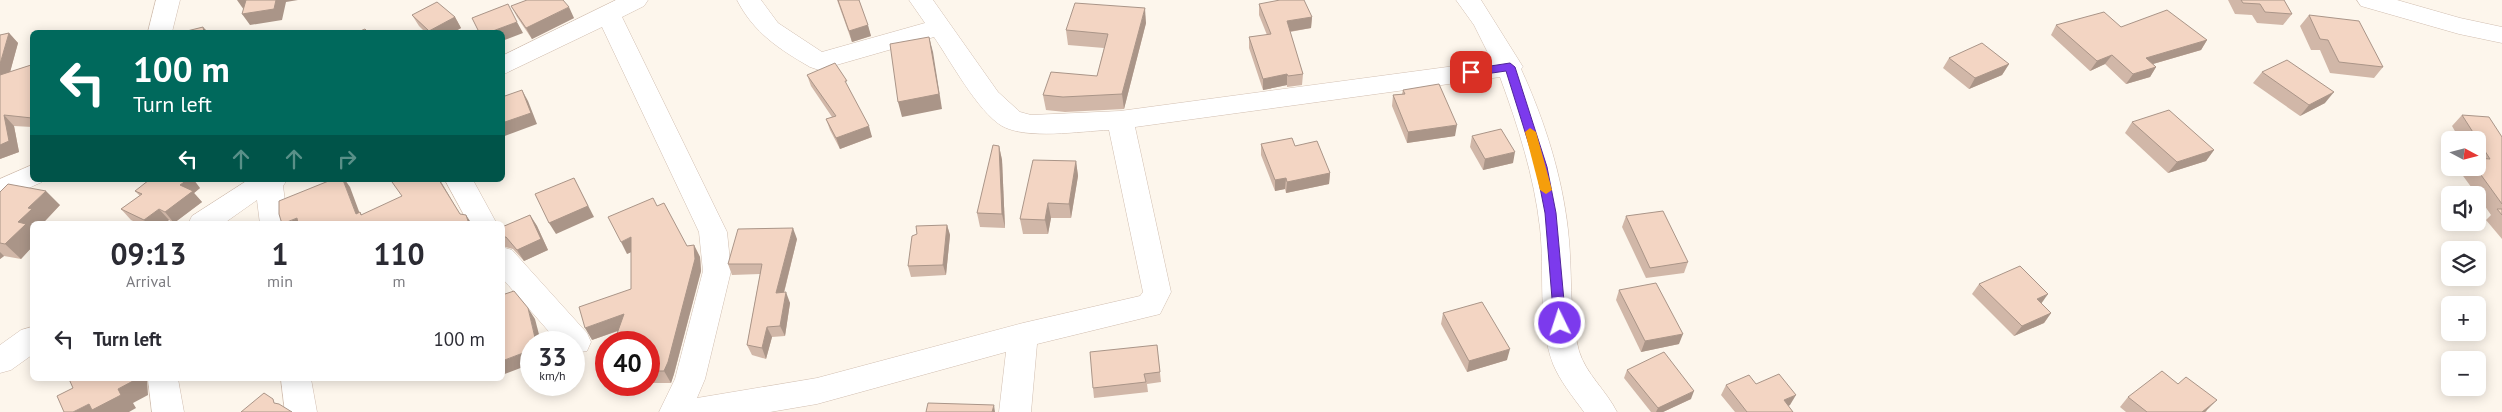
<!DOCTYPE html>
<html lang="en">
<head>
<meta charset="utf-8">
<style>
  body { margin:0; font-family:"PT Sans",sans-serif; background:#f7f7f7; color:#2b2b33; height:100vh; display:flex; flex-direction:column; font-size:19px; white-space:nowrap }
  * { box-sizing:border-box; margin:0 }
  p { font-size:16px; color:#7c7c81 }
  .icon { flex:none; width:28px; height:28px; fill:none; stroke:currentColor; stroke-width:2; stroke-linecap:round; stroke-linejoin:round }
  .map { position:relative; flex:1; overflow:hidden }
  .details { position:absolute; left:30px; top:221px; width:475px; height:160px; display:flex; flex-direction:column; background:#fff; border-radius:8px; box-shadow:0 2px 12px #0003 }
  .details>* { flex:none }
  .hud { position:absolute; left:30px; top:30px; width:475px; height:152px; border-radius:8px; box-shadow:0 2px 12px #0003; background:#00695c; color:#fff; overflow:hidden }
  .needle { width:32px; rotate:97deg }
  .controls { position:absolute; left:2441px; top:131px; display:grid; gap:10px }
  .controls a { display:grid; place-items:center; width:45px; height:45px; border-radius:8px; background:#fff; box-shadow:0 2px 12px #0003; font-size:25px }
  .speed { position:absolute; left:520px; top:331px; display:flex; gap:10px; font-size:25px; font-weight:700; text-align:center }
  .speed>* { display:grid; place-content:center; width:65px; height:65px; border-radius:50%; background:#fff; box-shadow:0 2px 12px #0003; line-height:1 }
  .speed small { font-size:12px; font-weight:400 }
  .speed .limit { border:8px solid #d22; background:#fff; color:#111 }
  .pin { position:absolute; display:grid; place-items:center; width:42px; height:42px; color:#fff; margin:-21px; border-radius:10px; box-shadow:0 2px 8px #0006 }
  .me { position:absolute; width:55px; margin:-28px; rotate:356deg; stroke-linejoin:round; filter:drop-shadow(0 0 4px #0008) }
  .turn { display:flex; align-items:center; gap:18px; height:105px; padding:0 20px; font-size:22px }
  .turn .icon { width:65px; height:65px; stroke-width:2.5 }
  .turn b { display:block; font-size:35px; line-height:42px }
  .lanes { display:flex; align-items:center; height:48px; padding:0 20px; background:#0003; justify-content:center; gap:25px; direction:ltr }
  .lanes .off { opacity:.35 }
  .eta { display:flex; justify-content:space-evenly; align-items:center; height:85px; text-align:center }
  .eta b { font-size:30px; font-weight:700; line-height:35px }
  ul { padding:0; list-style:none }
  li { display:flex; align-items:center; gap:15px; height:65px; padding:0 20px }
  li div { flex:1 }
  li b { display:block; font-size:19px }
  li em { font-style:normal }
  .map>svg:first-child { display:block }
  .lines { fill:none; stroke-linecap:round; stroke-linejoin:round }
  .minor-casing { stroke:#d1beb0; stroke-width:1 }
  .minor { fill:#fff; fill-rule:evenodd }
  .wall { fill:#d1b7a8 }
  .shaded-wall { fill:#aa9588 }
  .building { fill:#f3d5c3; stroke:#aa9588 }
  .route { fill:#7c3aed; stroke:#51269a }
  .slow { fill:#f59e0b }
</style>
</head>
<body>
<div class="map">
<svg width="2502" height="412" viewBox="0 0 2502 412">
  <rect width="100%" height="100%" fill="#fdf6ec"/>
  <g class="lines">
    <!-- minor casing -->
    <g class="minor-casing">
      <g id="minor">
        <path d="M156,0h24l-8,32h-24z"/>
        <path d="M616,0h32l-4,6 -22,11 105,215 4,39 -26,108 -8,19 120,-20 206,-55 117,-27 3,-4 -34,-162c-29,1 -82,10 -107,-4 -24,-14 -52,-66 -68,-89l-115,33 -9,-3c-31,-18 -56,-34 -73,-67h24l17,23 44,29 103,-29 -16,-23h24l65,92 22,20 11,3 89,-4 372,-50 -18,-36 -18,-25h25l42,67 -2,2c23,50 41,106 47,161 5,40 0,81 11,121 7,23 27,39 38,61h-33c-11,-15 -24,-31 -31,-48 -16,-43 -8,-92 -13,-136 -6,-52 -22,-102 -40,-151l-365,50 36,165 -11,22 -123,30 -6,68h-32l7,-60 -189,52 -47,8h-111l16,-33 28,-108 -4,-39 -97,-205 -100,48v-19z"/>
        <path d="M2357,0h40l63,18 42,9v16l-43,-9 -98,-28z"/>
        <path d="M32,165v15h11l-1,2 -42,19v-22z"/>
        <path d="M248,180h39l-4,6 5,38h-28l-3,-24 -34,24h-35l4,-8z"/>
        <path d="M445,180h28l24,44h-28z"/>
        <path d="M502,247l10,3 75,83 4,9 -4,9 -13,2v-11h-16l-56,-64z"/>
        <path d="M32,327v28l-21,15 -11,3v-28l21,-15z"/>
        <path d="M148,379h30l6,33h-32z"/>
        <path d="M281,379h30l6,33h-32z"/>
      </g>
    </g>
    <!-- minor -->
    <use href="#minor" class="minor"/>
  </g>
  <!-- wall -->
  <g class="wall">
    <path d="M837,0h22l12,36 -19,6z"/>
    <path d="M2228,0h56l8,14 -9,11 -26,-2 -5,-8 -17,-1z"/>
    <path d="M1259,4l53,13 -1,11 -21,4 13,42 -1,11 -15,2v-2l-24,5 -14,-42v-11l18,-2 -8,-20z"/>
    <path d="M511,6l63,12 -42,21 -15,-22z"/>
    <path d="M412,15l43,2 6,11 -7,4h-29l-6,-6z"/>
    <path d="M2309,15l74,52 -9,11 -44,-5 -10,-23h-9l-11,-24z"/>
    <path d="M1146,23l-22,86 -59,3 -19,-2 -3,-15 54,-19 7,-28 -36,-3 -2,-15z"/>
    <path d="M2056,25l65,2 86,13 -6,10 -48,14 3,3 -6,10 -24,7 -21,-20 -15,7 -39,-36z"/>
    <path d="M9,33l9,10 -8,29 21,-7 1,1v61l-18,-1 5,26 -19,7v-124z"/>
    <path d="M1949,58l60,6 -7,11 -33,14 -26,-21z"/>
    <path d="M2262,72l63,31 -25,13 -47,-33z"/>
    <path d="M807,75l43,16 22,46 -32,12 -10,-19 -4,-11 6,-2 -21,-31z"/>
    <path d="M1403,90l52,46 -48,7 -15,-37 1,-11 9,-1z"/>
    <path d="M2462,115l40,22v102l-16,-19 5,-5 -13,-19v-1h-1l-19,-26 2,-1h18v-28h-18l-8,-14z"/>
    <path d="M2132,122l82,28 -8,11 -38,12 -43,-40z"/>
    <path d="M1472,136l41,27 -30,7 -13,-23z"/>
    <path d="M1261,144l34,2 35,27 -1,11 -43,9 -1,-4 -10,2 -14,-36z"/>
    <path d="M999,146l3,14 3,68 -25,-1 -3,-14z"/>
    <path d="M1076,161l2,15 -7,42h-20l-3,16h-25l-3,-15z"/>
    <path d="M200,188l-6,5 8,9 -28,21 -5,-3 -5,4h-25l-8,-4 -10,-11 19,-13 -5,-5z"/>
    <path d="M0,192l60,13 -15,16 2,2 -15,1v23l-11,12 -17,-3 -4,3z"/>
    <path d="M657,206l30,40 7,-1 6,12 1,14 -27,103 -3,9h-22v-41l-31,-11 -26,9 39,-51v-37l-4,2z"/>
    <path d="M530,215l7,11 11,24 -24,11 -11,-12 -11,-3v-19z"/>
    <path d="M1626,216l62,46 -4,11 -38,5 -24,-51z"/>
    <path d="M947,225l3,10 -4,40 -35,2 -3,-11z"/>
    <path d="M797,239l-13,54 6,10 -5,33 -13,1 -6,22 -14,-4 -5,-10 13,-71 -28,1 -4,-11z"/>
    <path d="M1979,284l72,29 -7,10 -30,13 -42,-42z"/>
    <path d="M1619,290l60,54 -38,8 -25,-52z"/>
    <path d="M1443,313l64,47 -40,12 -26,-48z"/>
    <path d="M1157,345l4,37 -14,2 1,8 -54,6 -1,-10z"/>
    <path d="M1627,370l64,29 -28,13h-12l-27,-34z"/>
    <path d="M1756,384l34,21 -2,1 5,6h-58l-14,-17 5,-10z"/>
    <path d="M2178,384l29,27 -2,1h-79l-6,-5 8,-10z"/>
  </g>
  <!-- shaded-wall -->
  <g class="shaded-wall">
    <path d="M237,0h12l-5,10z"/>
    <path d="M276,0h22l-12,2 -4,18 -32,5 -8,-11z"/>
    <path d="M569,7l5,11 -42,21 -6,-11z"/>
    <path d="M1145,8l1,15 -22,86 -2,-15z"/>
    <path d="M455,17l6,11 -7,4h-24l-1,-1z"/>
    <path d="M1312,17l-1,11 -24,4v-11z"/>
    <path d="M517,22l6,11 -21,8v-9h-12z"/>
    <path d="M868,25l3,11 -19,6 -3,-11z"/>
    <path d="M203,27l5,5h-4z"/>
    <path d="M9,33l9,10 -12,44 -6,-7v-16z"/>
    <path d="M929,37l4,15 9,57 -40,8 -4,-15z"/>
    <path d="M2207,40l-6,10 -62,18 7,-10z"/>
    <path d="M2112,55l-7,9 -15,7 7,-10z"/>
    <path d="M2009,64l-7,11 -33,14 6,-11z"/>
    <path d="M2156,67l-6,10 -24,7 7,-10z"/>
    <path d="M1287,74v11l-24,5v-11z"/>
    <path d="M522,90l6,11 9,23 -35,13v-14z"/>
    <path d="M2334,92l-9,11 -25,13 9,-11z"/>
    <path d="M4,115l10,11 5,26 -19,7v-14z"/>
    <path d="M1457,125l-2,11 -48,7 1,-11z"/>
    <path d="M869,126l3,11 -32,12 -4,-11z"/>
    <path d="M999,146l3,14 3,68 -3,-14z"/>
    <path d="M2214,150l-8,11 -38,12 9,-11z"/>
    <path d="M1515,152l-2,11 -30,7 2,-11z"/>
    <path d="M1076,161l2,15 -7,42 -2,-14z"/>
    <path d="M1330,173l-1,11 -43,9 1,-11z"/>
    <path d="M574,178l20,39 -38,17 -7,-11z"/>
    <path d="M1286,178l-1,11 -10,2v-11z"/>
    <path d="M187,180h7l6,8 -6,5 8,9 -28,21 -9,-11 15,-27z"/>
    <path d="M343,180h2l5,7 10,27v-2l8,12 -12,-10z"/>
    <path d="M439,180h1l26,44 -6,-10z"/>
    <path d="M46,191l14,14 -15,16 2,2 -1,1h-14v23l-11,12 -16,-15 13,-22 10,-14z"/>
    <path d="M1048,203l3,15 -3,16 -3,-14z"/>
    <path d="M159,209l10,11 -5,4h-17l-3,-4z"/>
    <path d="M466,215l6,9h-3z"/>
    <path d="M530,215l7,11 11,24 -24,11 -7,-11z"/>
    <path d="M297,218l4,6h-17z"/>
    <path d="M947,225l3,10 -4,40 -3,-10z"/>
    <path d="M793,228l4,11 -16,65 -5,-11z"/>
    <path d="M631,237l7,12 -11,5 -6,-12z"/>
    <path d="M694,245l6,12 1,14 -27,103 -3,9 -7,-12z"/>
    <path d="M0,252l4,4 -4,3z"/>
    <path d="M786,292l4,11 -5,33 -5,-10z"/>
    <path d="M2048,294l-7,10 -4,-5z"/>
    <path d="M528,308l7,11 6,23h-5z"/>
    <path d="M2051,313l-7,10 -30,13 8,-10z"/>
    <path d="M624,314l7,12 -39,14 -7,-12z"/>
    <path d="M767,327l5,10 -6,22 -4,-11z"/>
    <path d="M1683,334l-4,10 -38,8 4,-11z"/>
    <path d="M1510,349l-3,11 -40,12 2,-11z"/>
    <path d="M531,350v14l-29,11v-14z"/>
    <path d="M133,379h14l1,16 -15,8 3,5 -7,4h-56l45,-23z"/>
    <path d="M1694,391l-3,8 -28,13h-7l2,-4z"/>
    <path d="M1796,395l-6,10 -12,6 6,-11z"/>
    <path d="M2217,400l-12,12h-3z"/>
    <path d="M994,405l1,7h-3z"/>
  </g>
  <!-- building -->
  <g class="building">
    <path d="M246,0h30l-2,9 -32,5z"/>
    <path d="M527,0h36l6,7 -43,21 -15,-22z"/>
    <path d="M838,0h21l9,25 -19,6z"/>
    <path d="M1280,0h24l8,17 -25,4 16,53 -15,2 -1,-2 -24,5 -14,-42 22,-3 -12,-30z"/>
    <path d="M2241,0h43l8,14 -27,-2 -5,-8 -17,-1z"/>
    <path d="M437,2l18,15 -26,14 -17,-16z"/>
    <path d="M1075,3l70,5 -23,86 -59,3 -20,-2 8,-23 46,4 11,-42 -42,-4z"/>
    <path d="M508,4l9,18 -27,10h-11l-7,-14z"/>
    <path d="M2167,10l40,30 -61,18 10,9 -23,7 -21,-19 -15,6 -41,-36 48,-13 17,15z"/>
    <path d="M2309,15l50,6 24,46 -44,-5 -11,-22 -8,-1z"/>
    <path d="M203,27l1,5h-21z"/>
    <path d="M365,29l3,3h-10z"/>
    <path d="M9,33l-9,31v-29z"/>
    <path d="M929,37l10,57 -41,8 -8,-58z"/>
    <path d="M1982,43l27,21 -34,14 -26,-20z"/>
    <path d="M2287,60l47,32 -25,13 -47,-33z"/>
    <path d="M835,63l12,18h-2l24,45 -33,12 -10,-19 10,-3 -29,-41z"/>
    <path d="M31,65l1,9v44l-28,-3 5,26 -9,4v-70z"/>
    <path d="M1439,84l18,41 -49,7 -15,-37 12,-1 -2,-4z"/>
    <path d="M522,90l9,23 -29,10v-26z"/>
    <path d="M2169,110l45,40 -37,12 -45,-40z"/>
    <path d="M2462,115l27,2 13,20v67l-26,-36h2v-10l12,1z"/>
    <path d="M1501,129l14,23 -30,7 -13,-23z"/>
    <path d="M1292,138l3,8 22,-5 13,32 -43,9 -1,-4 -11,2 -14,-36z"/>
    <path d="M993,145l6,1 3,68 -25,-1z"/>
    <path d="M1033,160l43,1 -7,43 -21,-1 -3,17 -25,-1z"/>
    <path d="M574,178l14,28 -39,17 -14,-29z"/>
    <path d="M149,180h38l-7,5 13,6 -28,21 -6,-3 -15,11 -23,-11 21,-15 -7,-3z"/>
    <path d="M331,180h12l13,34 4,-2 1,3 41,-19 -10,-14 3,-2h44l21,34 6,1 3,9h-171l-1,-6 -15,6 -3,-10v-13z"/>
    <path d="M8,184l38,7 -18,17 4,1 -14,13 8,2 -21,20 -5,-1v-51z"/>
    <path d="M653,198l4,8 7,-3 23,43 7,-1 1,14 -27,103 -4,9h-15v-29h-35l10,-28 -39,14 -6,-21 52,-18v-52l-10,5 -13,-25z"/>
    <path d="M2497,209h5v6z"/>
    <path d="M1663,211l25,51 -38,6 -24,-52z"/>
    <path d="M530,215l11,24 -24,11 -11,-13h-4v-10z"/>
    <path d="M947,225l-4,40 -35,1 4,-30 5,-2 -1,-8z"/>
    <path d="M793,228l-17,65 10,-1 -6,34 -13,1 -5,21 -15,-3 15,-81h-34l10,-35z"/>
    <path d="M2020,266l28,28 -11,5 14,14 -29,13 -43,-42z"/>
    <path d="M1656,283l27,51 -38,7 -26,-51z"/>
    <path d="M514,291l14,17 8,34h-5v8l-29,11v-66z"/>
    <path d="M1482,302l28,47 -41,12 -26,-48z"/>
    <path d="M1157,345l3,27 -16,2 2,8 -53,6 -3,-36z"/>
    <path d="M1664,352l30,39 -36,17 -31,-38z"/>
    <path d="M606,364v8h-3z"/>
    <path d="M2162,371l16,13 8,-7 31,23 -15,12h-55l-19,-15z"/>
    <path d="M1779,374l17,21 -12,5 9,12h-46l-21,-27 23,-10 7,9z"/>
    <path d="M69,379h64v2l-15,8 3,6 -29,15 -3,-6 -16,8h-9l-7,-16 16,-8z"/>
    <path d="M264,393l9,6 1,4 5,1 13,8h-51z"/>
    <path d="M928,403l66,2 -2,7h-66z"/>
  </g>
  <!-- route -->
  <path class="route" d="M1510,63l5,4 32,100 9,46 10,110 -6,5 -6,-5 -9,-110 -9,-46 -30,-96 -35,5 -6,-4 6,-3z"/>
  <!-- slow -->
  <path class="slow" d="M1530,128l6,4 16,58 -6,4 -6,-4 -15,-58z"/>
</svg>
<div class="controls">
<a><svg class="needle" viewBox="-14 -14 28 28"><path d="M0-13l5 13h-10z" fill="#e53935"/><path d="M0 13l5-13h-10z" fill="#7c7c81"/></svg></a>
<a><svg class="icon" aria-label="sound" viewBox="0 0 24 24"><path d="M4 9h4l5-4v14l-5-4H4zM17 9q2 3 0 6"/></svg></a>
<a><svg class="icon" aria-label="layers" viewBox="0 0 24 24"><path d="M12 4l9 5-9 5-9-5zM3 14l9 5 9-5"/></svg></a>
<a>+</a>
<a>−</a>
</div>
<div class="speed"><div>33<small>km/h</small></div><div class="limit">40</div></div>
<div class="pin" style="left:1471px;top:72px;background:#d93025"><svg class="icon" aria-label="arrive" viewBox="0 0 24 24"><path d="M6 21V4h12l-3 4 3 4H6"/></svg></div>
<svg class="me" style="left:1560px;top:323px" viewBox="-20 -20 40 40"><circle r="17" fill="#7c3aed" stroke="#fff" stroke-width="3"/><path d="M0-11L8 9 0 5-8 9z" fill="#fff"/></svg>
<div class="hud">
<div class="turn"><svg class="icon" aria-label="left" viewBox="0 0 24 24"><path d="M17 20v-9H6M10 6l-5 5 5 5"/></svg><div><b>100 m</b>Turn left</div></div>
<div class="lanes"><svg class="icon" aria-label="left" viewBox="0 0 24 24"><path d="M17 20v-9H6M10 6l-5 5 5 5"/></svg><svg class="icon off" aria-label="ahead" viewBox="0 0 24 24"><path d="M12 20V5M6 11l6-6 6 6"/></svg><svg class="icon off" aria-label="ahead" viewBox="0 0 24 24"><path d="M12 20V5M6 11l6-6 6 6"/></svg><svg class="icon off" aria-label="right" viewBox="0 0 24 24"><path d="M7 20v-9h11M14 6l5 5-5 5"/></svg></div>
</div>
<section class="details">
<div class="eta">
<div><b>09:13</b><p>Arrival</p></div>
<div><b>1</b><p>min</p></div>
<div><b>110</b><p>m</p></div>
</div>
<ul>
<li><svg class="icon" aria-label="left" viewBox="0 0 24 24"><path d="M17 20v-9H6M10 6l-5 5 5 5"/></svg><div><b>Turn left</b></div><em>100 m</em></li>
</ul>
</section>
</div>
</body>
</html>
